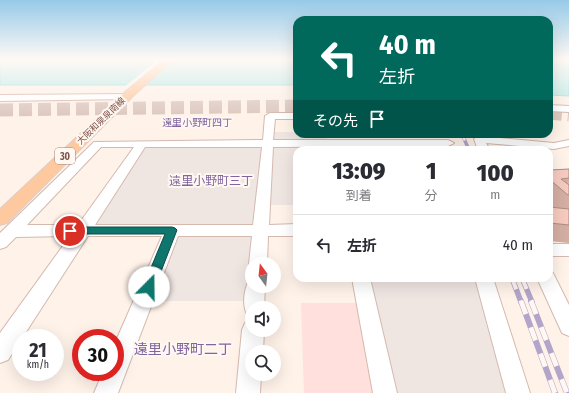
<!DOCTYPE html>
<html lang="ja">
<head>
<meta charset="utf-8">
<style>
  body { margin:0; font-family:"Fira Sans Condensed","Noto Sans JP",sans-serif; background:#f2f2f3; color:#2b2b33; height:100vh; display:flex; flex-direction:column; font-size:15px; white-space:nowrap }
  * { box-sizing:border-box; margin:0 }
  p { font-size:13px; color:#7c7c81 }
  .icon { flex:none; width:22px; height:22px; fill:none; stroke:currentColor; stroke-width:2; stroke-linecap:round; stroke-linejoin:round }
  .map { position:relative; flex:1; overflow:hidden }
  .drawer { position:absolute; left:293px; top:146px; width:260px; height:136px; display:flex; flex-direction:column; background:#fff; border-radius:12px; box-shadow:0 4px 16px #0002 }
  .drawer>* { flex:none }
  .guide { position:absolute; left:293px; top:16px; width:260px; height:122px; border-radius:12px; box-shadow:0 4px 16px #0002; background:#00695c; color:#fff; overflow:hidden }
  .needle { width:26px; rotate:345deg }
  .buttons { position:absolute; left:245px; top:257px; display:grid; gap:8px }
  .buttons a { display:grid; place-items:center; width:36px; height:36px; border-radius:50%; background:#fff; box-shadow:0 4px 16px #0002; font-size:20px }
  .speed { position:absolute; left:12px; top:329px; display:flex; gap:8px; font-size:20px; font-weight:700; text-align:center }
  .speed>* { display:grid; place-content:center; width:52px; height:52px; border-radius:50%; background:#fff; box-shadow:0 4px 16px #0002; line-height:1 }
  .speed small { font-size:10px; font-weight:400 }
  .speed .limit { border:6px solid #d22; background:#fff; color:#111 }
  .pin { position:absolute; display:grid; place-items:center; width:34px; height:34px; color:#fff; margin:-17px; border:2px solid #fff; border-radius:50%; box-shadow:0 1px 4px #0007 }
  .me { position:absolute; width:44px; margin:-22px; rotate:22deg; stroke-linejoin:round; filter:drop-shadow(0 0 3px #0008) }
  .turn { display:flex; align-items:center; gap:14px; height:84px; padding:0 20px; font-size:18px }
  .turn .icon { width:52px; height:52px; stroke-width:2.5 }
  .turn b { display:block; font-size:28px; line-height:34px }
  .then { display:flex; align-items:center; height:38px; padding:0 20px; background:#0003; gap:8px; font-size:15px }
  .eta { display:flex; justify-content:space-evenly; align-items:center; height:68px; text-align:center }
  .eta b { font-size:24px; font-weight:800; line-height:28px }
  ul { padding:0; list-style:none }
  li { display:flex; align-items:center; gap:12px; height:60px; padding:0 20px; border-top:1px solid #e1e1e2 }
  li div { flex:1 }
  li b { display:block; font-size:15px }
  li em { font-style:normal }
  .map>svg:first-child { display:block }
  .commercial { fill:#ffe0dc }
  .industrial { fill:#efe6e2 }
  .water { fill:#bbeae8; stroke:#a0dddb }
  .pier { fill:#fef2e9 }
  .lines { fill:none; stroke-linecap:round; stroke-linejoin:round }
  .highway-tunnel { stroke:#decac1; stroke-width:13; stroke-dasharray:13 6; stroke-linecap:butt }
  .minor-casing { stroke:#d4b9af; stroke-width:2 }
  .major-casing { stroke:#dacfcc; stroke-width:2 }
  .minor { fill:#fff; fill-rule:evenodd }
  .major { fill:#ffc99f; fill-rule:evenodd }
  .rail-far2-casing { stroke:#b2a4ca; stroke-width:3.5 }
  .rail-far1-casing { stroke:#b2a4ca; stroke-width:5.5 }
  .rail-casing { stroke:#b2a4ca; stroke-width:6 }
  .rail-far2 { stroke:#fff7f1; stroke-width:2.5; stroke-dasharray:7; stroke-linecap:butt }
  .rail-far1 { stroke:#fff7f1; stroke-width:4; stroke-dasharray:12; stroke-linecap:butt }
  .rail { stroke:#fff7f1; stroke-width:5; stroke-dasharray:14; stroke-linecap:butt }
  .wall { fill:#d4aea3 }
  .building { fill:#f6cabe; stroke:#ac8d85 }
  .route { fill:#0f766e; stroke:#0a4d48 }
  .labels { text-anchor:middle; stroke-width:4; stroke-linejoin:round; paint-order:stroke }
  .far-street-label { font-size:9px; fill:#7c5249; stroke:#fff7f1 }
  .far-neighbourhood-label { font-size:10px; fill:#81659f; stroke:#fff7f1 }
  .shield { fill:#fff7f1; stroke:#a3847b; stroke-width:1 }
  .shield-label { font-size:10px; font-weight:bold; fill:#7c5249 }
  .neighbourhood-label { font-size:12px; fill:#81659f; stroke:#fff7f1 }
  .near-neighbourhood-label { font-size:14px; fill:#81659f; stroke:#fff7f1 }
</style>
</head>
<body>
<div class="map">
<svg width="569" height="393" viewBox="0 0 569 393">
  <rect width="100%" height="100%" fill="#fef2e9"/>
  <!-- commercial -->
  <path class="commercial" d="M301,303h61l19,90h-77z"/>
  <!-- industrial -->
  <g class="industrial">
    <path d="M293,123h4v11h28l2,7h-54v-9h21z"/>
    <path d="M336,145h52l4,2 1,3h-56z"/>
    <path d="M145,146h119l-7,77 -5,3h-158z"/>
    <path d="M274,146l53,1 1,3h-31v55h-30l5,-58z"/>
    <path d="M177,233l78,3 -8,65h-96z"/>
    <path d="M367,278h110l37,115h-120z"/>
  </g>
  <!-- water -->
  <g class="water">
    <rect x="0" y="59" width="297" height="26"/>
    <path d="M549,59l20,2v35l-20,-1z"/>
  </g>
  <!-- pier -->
  <path class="pier" d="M159,59h14l-31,29 -18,-1z"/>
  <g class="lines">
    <!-- highway-tunnel -->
    <g class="highway-tunnel">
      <path d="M0,110l297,-4"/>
      <path d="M549,113l20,2"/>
    </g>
    <!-- minor casing -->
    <g class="minor-casing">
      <g id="minor">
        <path d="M126,94l3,1 1,2 -1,2 -129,2v-6z"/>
        <path d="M549,105l20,1v6l-20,-1z"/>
        <path d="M270,113h27v6h-22l-2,21h175l6,3 -6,3 -175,1 -4,78 28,-1v12h-29l-1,28h-15v5l-3,-5 3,-28h-74l-60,157h-24l9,-21h12v-29l47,-107h-74l-80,124 -8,3v-30l70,-97 -54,1 -10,10 -6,2v-16l94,-91 169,-2 2,-24zM101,147h33l-56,78h-51zM145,147h117l-9,78h-158z"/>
        <path d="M479,136l75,7 15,-3v6l-15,3 -68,-6 4,7h-12l-4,-11z"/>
        <rect x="549" y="244" width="20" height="12"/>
        <path d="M549,271l4,2 16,32v31l-7,-3 -25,-55h12z"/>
        <path d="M352,278h18l27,115h-24z"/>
        <path d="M475,278h18l37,115h-24z"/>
        <path d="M252,279v7h13l-1,22h-12v8l-5,-2c-5,-9 -3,-24 2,-34z"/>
        <path d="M252,320v10h12l-1,22h-11v22h9l-1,19h-24l6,-63 3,-7z"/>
      </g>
    </g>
    <!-- major casing -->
    <g class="major-casing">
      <path id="major" d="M165,59h9l-41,37 -126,127 -7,2v-16l125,-117z"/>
    </g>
    <!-- minor -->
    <use href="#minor" class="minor"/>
    <!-- major -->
    <use href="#major" class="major"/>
    <!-- rail-far2 casing -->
    <g class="rail-far2-casing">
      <path id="rail-far2" d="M462,134l7,16"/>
    </g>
    <!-- rail-far1 casing -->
    <g class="rail-far1-casing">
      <g id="rail-far1">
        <path d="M512,278l9,24"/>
        <path d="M522,278l10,24"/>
      </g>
    </g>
    <!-- rail casing -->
    <g class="rail-casing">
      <g id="rail">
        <path d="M521,301l34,92"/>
        <path d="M531,301l36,92"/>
      </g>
    </g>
    <!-- rail-far2 -->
    <use href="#rail-far2" class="rail-far2"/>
    <!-- rail-far1 -->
    <use href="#rail-far1" class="rail-far1"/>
    <!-- rail -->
    <use href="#rail" class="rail"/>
  </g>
  <!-- wall -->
  <path class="wall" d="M549,168l2,2 18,-1v74l-20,-2v-34l3,1 -3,-3z"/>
  <!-- building -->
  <g class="building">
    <path d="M549,168l2,2 18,-1v9l-8,1 8,6v10h-1l-19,-16z"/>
    <path d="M549,207l20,2v16l-19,-2 -1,-2z"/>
  </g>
  <!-- sky -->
  <linearGradient id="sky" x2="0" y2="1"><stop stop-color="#96cae8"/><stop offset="0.52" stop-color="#fff9f5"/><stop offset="1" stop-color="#fff9f5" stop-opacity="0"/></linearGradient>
  <rect width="569" height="114" fill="url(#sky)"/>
  <!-- route -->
  <path class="route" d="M70,227h102l3,1 2,2 -22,57 -2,3 -4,2 -4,-2 -2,-3 22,-53h-95l-4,-1 -2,-2 2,-3z"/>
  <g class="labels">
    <!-- far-street labels -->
    <g class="far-street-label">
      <text transform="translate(101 121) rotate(-44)" y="3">大阪和泉泉南線</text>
    </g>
    <!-- far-neighbourhood labels -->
    <g class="far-neighbourhood-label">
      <text x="197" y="126">遠里小野町四丁</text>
    </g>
    <!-- shield labels -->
    <rect class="shield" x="55" y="148" width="20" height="16" rx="3"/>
    <g class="shield-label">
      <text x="65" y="160">30</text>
    </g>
    <!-- neighbourhood labels -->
    <g class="neighbourhood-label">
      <text x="211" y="185">遠里小野町三丁</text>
    </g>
    <!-- near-neighbourhood labels -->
    <g class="near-neighbourhood-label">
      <text x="183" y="354">遠里小野町二丁</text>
    </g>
  </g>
</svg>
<div class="buttons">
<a><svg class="needle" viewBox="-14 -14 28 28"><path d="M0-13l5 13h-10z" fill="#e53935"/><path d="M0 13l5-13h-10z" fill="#7c7c81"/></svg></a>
<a><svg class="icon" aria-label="sound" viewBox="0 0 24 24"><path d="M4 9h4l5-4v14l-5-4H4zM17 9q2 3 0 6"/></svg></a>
<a><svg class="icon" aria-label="search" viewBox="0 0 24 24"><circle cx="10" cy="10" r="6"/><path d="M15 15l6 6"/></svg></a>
</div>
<div class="speed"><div>21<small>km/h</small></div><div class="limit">30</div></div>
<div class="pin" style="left:70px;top:231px;background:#d93025"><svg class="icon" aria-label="arrive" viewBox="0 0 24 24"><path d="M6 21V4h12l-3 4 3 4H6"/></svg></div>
<svg class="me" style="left:149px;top:287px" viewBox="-20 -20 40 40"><circle r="19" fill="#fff"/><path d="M0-13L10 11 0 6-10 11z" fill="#0f766e"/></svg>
<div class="guide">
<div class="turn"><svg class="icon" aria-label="left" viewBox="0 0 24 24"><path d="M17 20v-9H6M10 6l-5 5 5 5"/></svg><div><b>40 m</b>左折</div></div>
<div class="then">その先<svg class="icon" aria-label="arrive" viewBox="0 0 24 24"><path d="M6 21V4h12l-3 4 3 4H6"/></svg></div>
</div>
<section class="drawer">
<div class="eta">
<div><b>13:09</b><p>到着</p></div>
<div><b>1</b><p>分</p></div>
<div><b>100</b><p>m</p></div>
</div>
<ul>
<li><svg class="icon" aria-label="left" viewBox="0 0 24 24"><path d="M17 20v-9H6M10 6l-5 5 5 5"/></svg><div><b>左折</b></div><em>40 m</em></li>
</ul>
</section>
</div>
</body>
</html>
